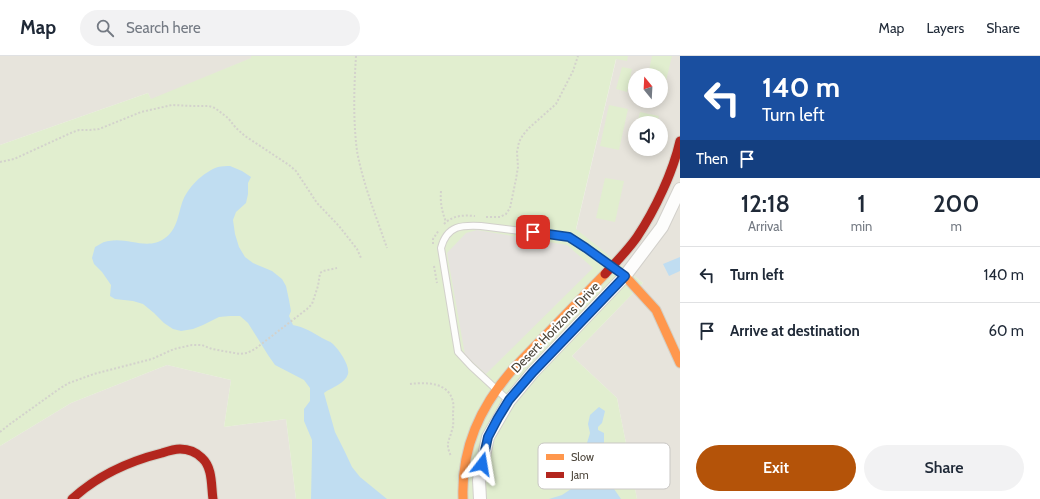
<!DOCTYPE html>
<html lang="en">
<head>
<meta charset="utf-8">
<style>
  body { margin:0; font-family:Cabin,sans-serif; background:#f2f2f3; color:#1f2937; height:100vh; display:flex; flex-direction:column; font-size:15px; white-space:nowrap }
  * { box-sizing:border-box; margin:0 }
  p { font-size:13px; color:#747a83 }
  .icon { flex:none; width:22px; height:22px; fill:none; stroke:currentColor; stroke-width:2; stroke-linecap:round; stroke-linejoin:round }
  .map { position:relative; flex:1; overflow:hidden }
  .side { display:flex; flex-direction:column; background:#fff; width:360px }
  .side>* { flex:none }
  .top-card { background:#1a4fa0; color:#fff; overflow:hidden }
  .needle { width:26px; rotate:342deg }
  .controls { position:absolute; left:628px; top:12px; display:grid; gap:8px }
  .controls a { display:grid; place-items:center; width:40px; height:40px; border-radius:50%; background:#fff; box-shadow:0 2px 10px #0003; font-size:20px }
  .pin { position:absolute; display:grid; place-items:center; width:34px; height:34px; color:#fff; margin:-17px; border-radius:8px; box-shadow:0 2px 6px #0006 }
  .me { position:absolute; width:44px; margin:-22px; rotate:14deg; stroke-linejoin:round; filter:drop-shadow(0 0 3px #0008) }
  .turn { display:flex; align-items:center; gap:14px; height:84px; padding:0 16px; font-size:18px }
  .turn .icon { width:52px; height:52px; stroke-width:2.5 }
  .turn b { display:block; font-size:28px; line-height:34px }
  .then { display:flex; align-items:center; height:38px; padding:0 16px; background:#0003; gap:8px; font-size:15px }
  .eta { display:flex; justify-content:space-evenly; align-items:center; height:68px; text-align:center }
  .eta b { font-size:24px; font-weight:600; line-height:28px }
  .cta { display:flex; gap:8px; margin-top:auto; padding:8px 16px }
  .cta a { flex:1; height:46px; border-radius:24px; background:#b45309; color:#fff; font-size:16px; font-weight:600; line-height:46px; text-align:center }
  .cta a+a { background:#f2f2f3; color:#1f2937 }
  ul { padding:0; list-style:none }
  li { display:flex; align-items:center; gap:12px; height:56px; padding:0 16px; border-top:1px solid #e0e1e3 }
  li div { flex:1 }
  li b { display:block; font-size:15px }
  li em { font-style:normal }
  header { display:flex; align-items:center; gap:24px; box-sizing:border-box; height:56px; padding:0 20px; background:#fff; border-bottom:1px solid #e0e1e3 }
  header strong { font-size:19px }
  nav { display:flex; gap:22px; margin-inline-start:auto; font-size:14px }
  .search { width:280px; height:36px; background:#f2f2f3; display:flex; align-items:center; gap:10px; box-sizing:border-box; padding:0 14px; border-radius:22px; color:#747a83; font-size:15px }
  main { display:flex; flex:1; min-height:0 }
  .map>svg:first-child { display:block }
  .residential { fill:#e7e4dc; fill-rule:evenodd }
  .green { fill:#e1eecf }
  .parking { fill:#e6e3df }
  .water { fill:#c0ddf1 }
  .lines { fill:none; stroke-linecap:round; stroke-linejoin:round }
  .lane-casing { stroke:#d2d0cb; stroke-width:8 }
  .street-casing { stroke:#d2d0cb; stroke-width:14 }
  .slow-casing { stroke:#d3cfc5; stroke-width:11 }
  .jam-casing { stroke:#d3cfc5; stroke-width:11 }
  .path { stroke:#d3d2cc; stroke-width:2; stroke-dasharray:2 2; stroke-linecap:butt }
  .lane { stroke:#fdfdfc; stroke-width:6 }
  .street { stroke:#fdfdfc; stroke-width:12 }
  .slow { stroke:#ff974d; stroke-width:9 }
  .jam { stroke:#b3261e; stroke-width:9 }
  .route-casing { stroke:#114b97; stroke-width:10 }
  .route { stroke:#1a73e8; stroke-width:7 }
  .labels { text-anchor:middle; stroke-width:4; stroke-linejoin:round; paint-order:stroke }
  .street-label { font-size:13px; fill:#4b4439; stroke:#fff }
  .key { fill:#fff; stroke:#c9c7c4; stroke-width:1 }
  .key-label { font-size:11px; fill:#4b4439 }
</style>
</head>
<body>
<header>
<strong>Map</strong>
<div class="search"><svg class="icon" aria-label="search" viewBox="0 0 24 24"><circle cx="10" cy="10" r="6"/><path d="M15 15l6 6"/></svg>Search here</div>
<nav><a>Map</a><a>Layers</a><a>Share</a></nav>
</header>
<main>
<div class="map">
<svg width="680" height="443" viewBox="0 0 680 443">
  <rect width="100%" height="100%" fill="#f4f2ee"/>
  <!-- residential -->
  <g class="residential">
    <path d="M0,0h251l1,2 -101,42 -3,-7 -148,52z"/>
    <path d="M617,0h63v443h-43l-20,-101 -45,-42 71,-73 -67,-53zM635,19h26v26h-26zM635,67h26v26h-26z"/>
    <path d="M167,309l64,15 -7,47 62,-8 10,80h-296v-53l71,-43z"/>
  </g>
  <!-- green -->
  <g class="green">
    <path d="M251,0h377l-1,5 -11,-2 -40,170 67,54 -71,73 45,42 20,101h-341l-10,-80 -62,8 7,-47 -64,-15 -96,38 -71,43v-301l148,-52 3,6 100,-41z"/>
    <path d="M652,0h20l-9,37h-2v-18h-13z"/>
    <path d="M622,11l10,2 -5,23 -11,-3z"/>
    <path d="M609,49l19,4 -9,41 -19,-4z"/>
    <path d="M640,56l19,4 -2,7h-20z"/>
    <path d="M605,122l19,3 -9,41 -19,-4z"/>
  </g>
  <!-- parking -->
  <path class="parking" d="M477,174l90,15 26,23 -107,106 -21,-19 -18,-102 19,-20z"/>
  <!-- water -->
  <g class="water">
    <path d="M230,110l12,5 9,6 -3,6v11l-2,9 -10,9 -3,8 2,14 4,13 6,10 8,6 19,8 10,8 4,7 3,14 2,11 -2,5 4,9c11,2 19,7 29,13 3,2 8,3 11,6 6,6 17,21 15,30 -3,10 -16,13 -24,19l11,39 10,20 7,15 8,10 27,22h-76l1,-49v-10l-8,-19v-12l6,-8v-13l-6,-8 -29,-15 -7,-10 -20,-32 -8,-7h-10l-11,1 -16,8 -10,4 -12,2 -8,-2 -9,-6 -10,-10 -11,-9 -10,-3 -18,-2 -5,-3 1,-11 -9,-13 -8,-8 -2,-6 3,-11c4,-2 9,-6 14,-6 19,-4 39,10 56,-3 12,-8 13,-23 17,-35 5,-15 21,-31 36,-36 4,-1 8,-1 12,-1z"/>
    <path d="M680,201v14l-11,5 -6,-12z"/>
    <path d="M599,351l6,4 -3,12 -4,4v3l6,3v13l-7,6 -2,6 3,8 23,33h-72l13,-4 9,-6 9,-10 4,-12 3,-24 3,-10 -2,-9 2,-9z"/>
  </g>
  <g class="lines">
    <!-- lane casing -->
    <g class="lane-casing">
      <path id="lane" d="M509,345l-38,-35 -13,-14 -17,-104c6,-23 21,-23 40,-22l88,11 42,28"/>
    </g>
    <!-- street casing -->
    <g class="street-casing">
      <path id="street" d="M480,443l-1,-19 9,-43 21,-36 24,-29 92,-96 37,-49 18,-38"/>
    </g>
    <!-- slow casing -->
    <g class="slow-casing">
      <g id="slow">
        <path d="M625,220l31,34 24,53"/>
        <path d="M463,443c-2,-51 17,-92 50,-130l92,-95"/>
      </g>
    </g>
    <!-- jam casing -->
    <g class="jam-casing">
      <g id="jam">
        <path d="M605,218c11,-12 23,-24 32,-37 18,-27 36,-65 43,-96"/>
        <path d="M72,443c25,-23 58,-38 90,-46 6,-2 12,-4 18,-4 8,0 16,3 22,9 11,10 9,28 11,41"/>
      </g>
    </g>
    <!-- path -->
    <g class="path">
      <path d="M356,0c-2,31 -3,64 1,95 6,33 19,65 30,97"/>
      <path d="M0,106l14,-3 59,-27 6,-2h11l9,-1 25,-10 17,-7 31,-7 20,1h17l6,2 13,10 8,10 9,8 44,29 7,6 21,32 22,23 18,23 4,9"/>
      <path d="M441,135c-1,12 1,20 5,31"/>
      <path d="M486,161h14l6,-3 4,-6 6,-29 2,-12 -1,-15 2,-10 4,-7 6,-7 27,-24 17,-33 5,-15"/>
      <path d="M444,168c9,-9 20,-9 31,-8"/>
      <path d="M433,188v-5l6,-9"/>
      <path d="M434,210l3,17"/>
      <path d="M410,328c16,-2 39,-2 43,18 1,4 0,9 0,12 0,5 1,11 -1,16 -3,12 -7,13 -1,26"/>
      <path d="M0,376l10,-8 49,-35 10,-6 25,-9 58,-15 22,-10 18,-4h10l10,4 28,5 7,-1 8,-4 52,-40 5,-5 6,-18 2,-13 3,-2 14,-3"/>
    </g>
    <!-- lane -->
    <use href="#lane" class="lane"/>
    <!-- street -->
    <use href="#street" class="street"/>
    <!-- slow -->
    <use href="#slow" class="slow"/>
    <!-- jam -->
    <use href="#jam" class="jam"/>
  </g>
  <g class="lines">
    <!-- route casing -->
    <g class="route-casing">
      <path id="route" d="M482,408l6,-27 10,-19 11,-18 24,-28 92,-96 -39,-28 -17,-11 -36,-5"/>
    </g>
    <!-- route -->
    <use href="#route" class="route"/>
  </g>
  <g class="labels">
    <!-- street labels -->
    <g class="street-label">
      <text transform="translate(555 271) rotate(-46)" y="5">Desert Horizons Drive</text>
    </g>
  </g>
  <!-- legend -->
  <rect x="538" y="387" width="132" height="46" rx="6" class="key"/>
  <rect x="546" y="398" width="18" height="6" fill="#ff974d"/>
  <rect x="546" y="416" width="18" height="6" fill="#b3261e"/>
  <g class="key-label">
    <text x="571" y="405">Slow</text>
    <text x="571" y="423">Jam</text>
  </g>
</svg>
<div class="controls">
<a><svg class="needle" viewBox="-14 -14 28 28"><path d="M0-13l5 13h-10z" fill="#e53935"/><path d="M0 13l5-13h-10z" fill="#747a83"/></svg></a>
<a><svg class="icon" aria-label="sound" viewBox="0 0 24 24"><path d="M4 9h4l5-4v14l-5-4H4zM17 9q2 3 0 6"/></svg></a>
</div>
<div class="pin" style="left:533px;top:176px;background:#d93025"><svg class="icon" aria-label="arrive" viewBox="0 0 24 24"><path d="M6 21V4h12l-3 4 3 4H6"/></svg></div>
<svg class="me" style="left:482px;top:408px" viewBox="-20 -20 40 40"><path d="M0-17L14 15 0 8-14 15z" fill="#1a73e8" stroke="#fff" stroke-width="4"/></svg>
</div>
<section class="side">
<div class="top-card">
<div class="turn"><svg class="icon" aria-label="left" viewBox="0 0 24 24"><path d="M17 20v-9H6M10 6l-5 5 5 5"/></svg><div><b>140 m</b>Turn left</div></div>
<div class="then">Then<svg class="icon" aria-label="arrive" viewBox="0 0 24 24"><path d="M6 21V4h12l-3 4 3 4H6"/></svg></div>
</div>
<div class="eta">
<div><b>12:18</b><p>Arrival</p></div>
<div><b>1</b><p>min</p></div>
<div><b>200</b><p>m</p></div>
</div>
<ul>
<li><svg class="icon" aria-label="left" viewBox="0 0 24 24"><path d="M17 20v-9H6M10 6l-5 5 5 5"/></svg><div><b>Turn left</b></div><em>140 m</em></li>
<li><svg class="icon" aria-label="arrive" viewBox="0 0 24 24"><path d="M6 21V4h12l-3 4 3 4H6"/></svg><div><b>Arrive at destination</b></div><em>60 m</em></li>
</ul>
<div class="cta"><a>Exit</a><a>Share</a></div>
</section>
</main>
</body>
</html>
